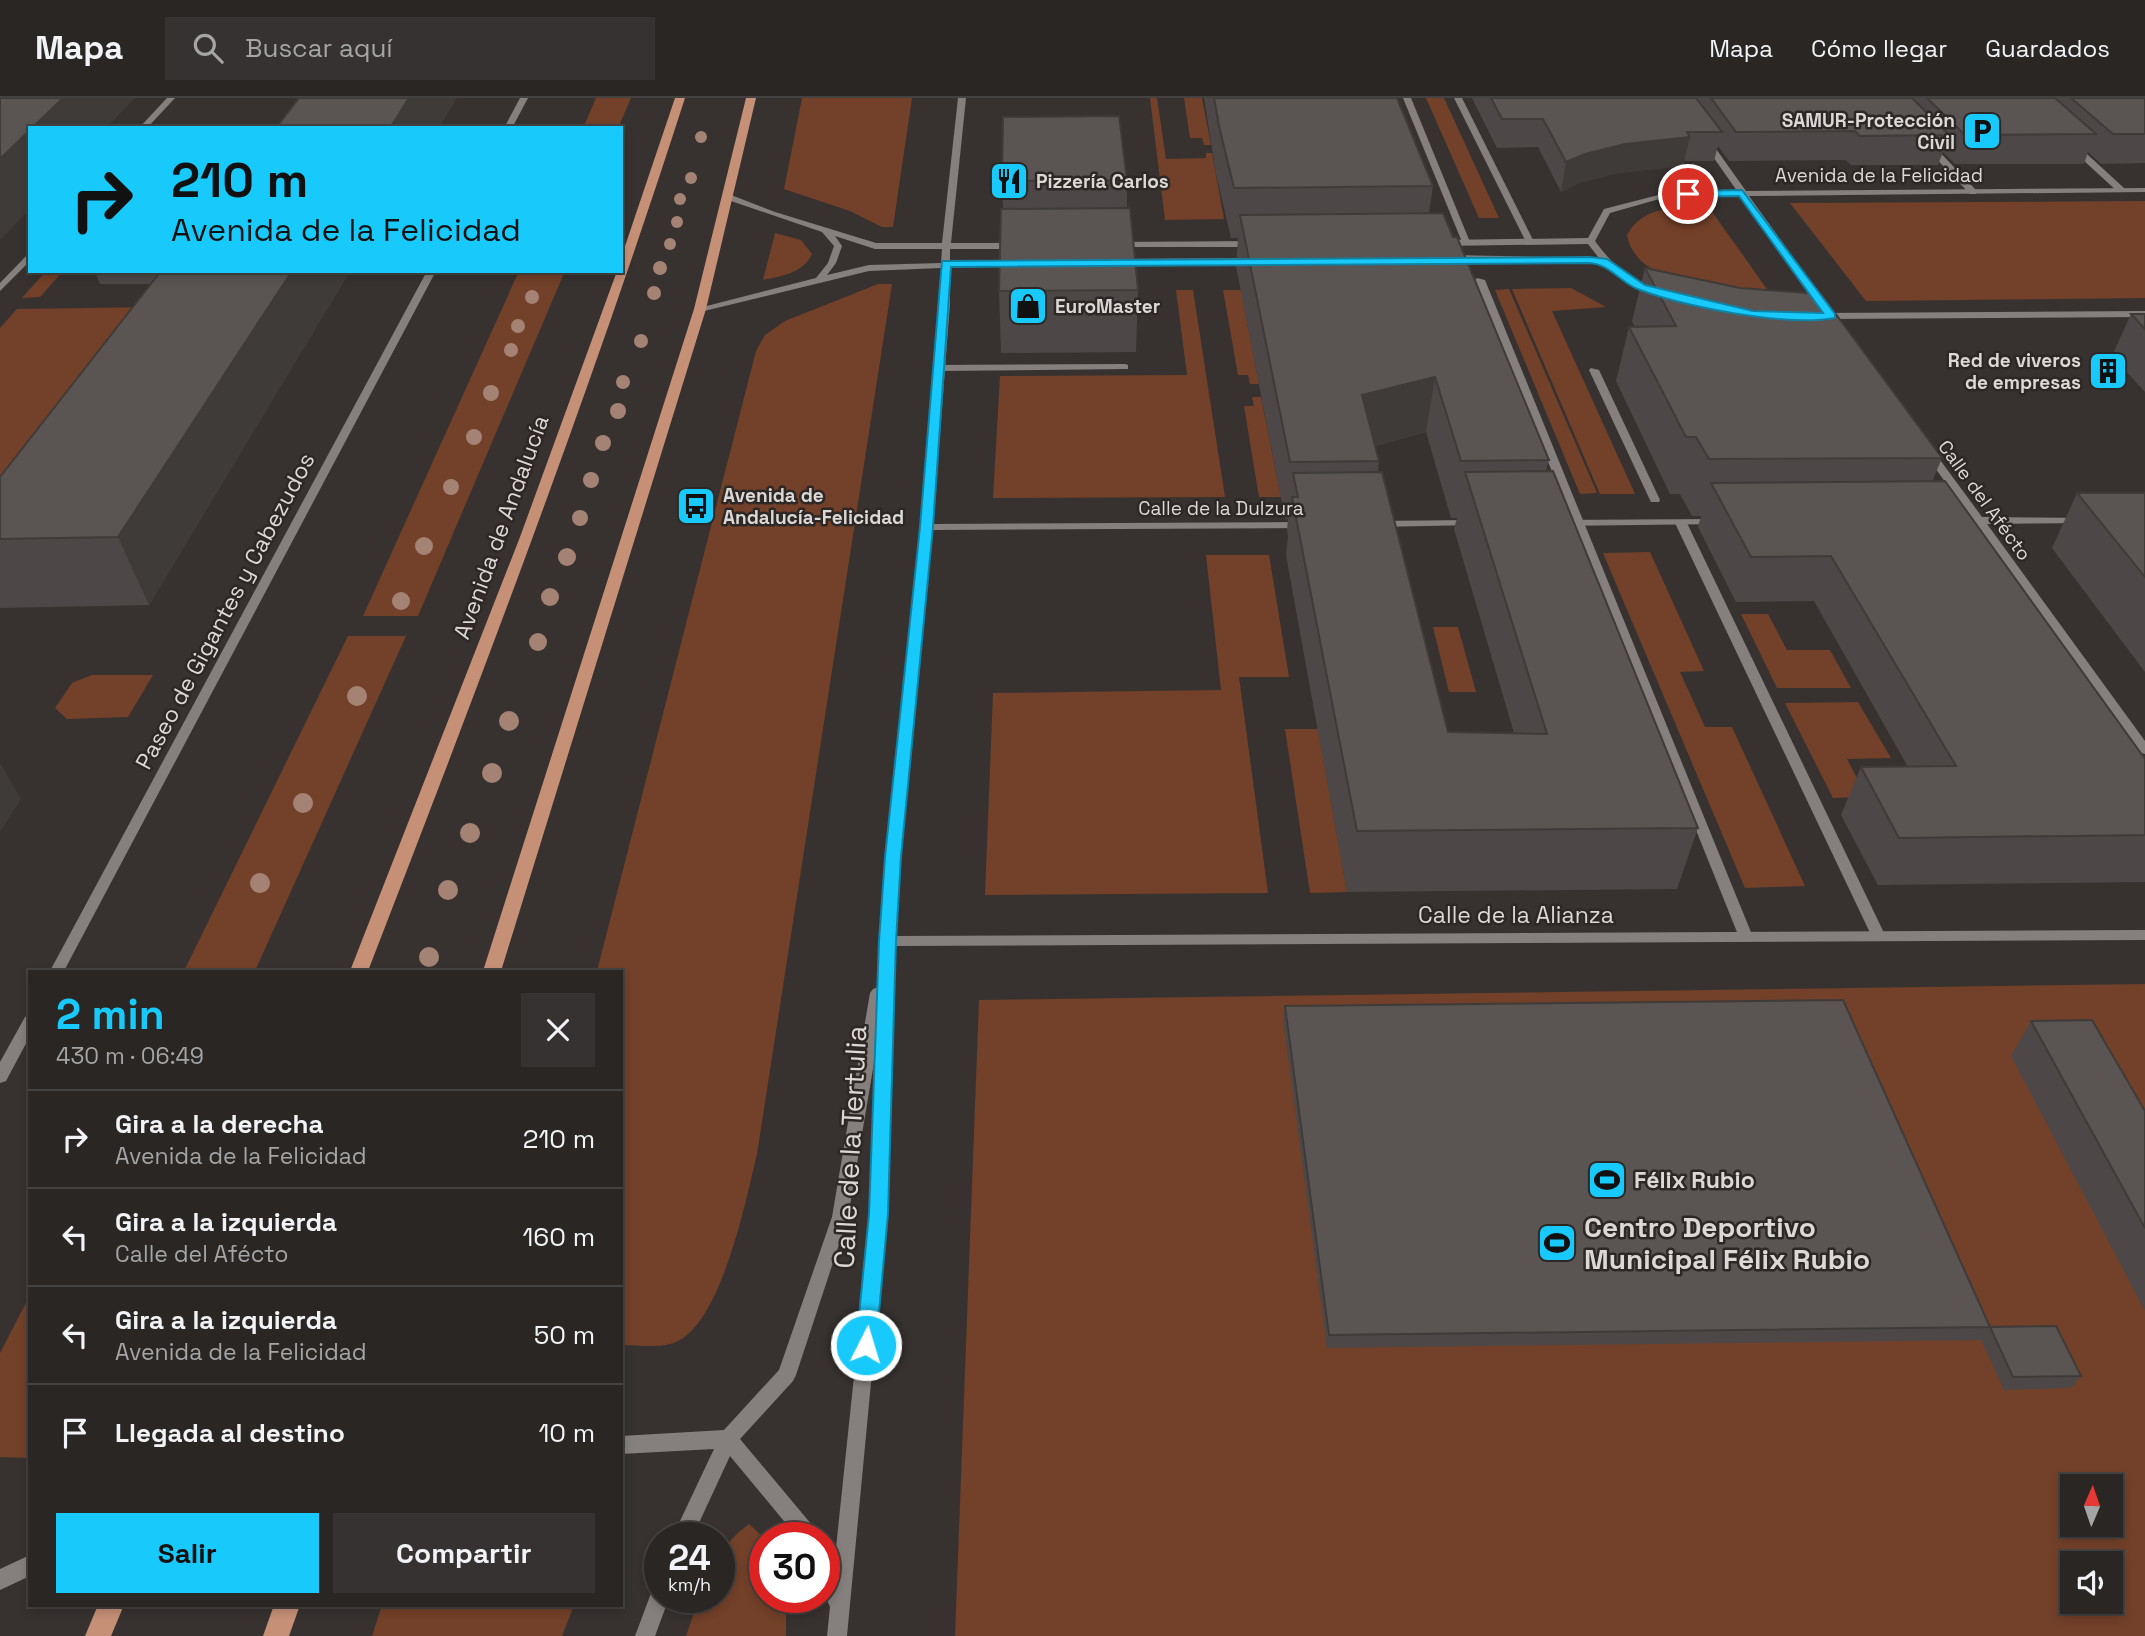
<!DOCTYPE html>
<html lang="es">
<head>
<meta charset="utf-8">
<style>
  body { margin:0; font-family:"Space Grotesk",sans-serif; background:#353231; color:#f1f3f6; height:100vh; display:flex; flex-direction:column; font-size:26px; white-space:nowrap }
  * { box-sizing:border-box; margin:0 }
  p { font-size:23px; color:#a5a5a6 }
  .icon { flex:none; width:38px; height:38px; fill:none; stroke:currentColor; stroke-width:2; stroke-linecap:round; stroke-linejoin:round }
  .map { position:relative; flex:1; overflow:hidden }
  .details { position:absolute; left:28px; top:872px; width:595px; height:637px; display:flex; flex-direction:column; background:#292624; border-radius:0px; box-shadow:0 4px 10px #0003,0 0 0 2px #454341 }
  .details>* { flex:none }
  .guide { position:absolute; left:28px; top:28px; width:595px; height:147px; border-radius:0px; box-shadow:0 4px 10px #0003,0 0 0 2px #454341; background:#18cafc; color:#111; overflow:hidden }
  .needle { width:46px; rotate:2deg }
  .tools { position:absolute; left:2060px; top:1376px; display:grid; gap:14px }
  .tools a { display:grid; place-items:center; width:63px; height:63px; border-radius:0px; background:#292624; box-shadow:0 4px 10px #0003,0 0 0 2px #454341; font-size:35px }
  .speed { position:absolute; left:644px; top:1424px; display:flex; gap:14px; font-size:35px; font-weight:700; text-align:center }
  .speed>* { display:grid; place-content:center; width:91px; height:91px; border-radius:50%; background:#292624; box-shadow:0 4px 10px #0003,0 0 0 2px #454341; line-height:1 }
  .speed small { font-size:18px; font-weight:400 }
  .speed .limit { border:10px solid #d22; background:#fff; color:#111 }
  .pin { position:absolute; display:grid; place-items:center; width:60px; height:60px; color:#fff; margin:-30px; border:4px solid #fff; border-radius:50%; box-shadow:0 2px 7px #0007 }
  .me { position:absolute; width:77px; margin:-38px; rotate:5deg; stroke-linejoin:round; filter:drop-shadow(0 0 5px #0008) }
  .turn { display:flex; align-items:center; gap:24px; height:147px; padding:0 28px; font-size:32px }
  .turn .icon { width:91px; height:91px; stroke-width:2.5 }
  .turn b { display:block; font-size:49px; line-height:60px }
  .round { display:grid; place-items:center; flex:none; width:74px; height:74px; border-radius:0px; background:#353231 }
  .headline { display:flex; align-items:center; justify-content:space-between; height:119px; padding:0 28px }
  h1 { font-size:42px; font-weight:600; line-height:52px; color:#18cafc }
  .action { display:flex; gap:14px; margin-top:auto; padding:14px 28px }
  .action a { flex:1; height:80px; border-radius:0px; background:#18cafc; color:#111; font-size:28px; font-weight:600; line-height:80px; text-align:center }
  .action a+a { background:#353231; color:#f1f3f6 }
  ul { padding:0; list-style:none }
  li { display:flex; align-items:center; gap:21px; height:98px; padding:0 28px; border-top:2px solid #454341 }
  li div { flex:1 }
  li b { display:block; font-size:26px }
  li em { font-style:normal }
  header { display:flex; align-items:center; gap:42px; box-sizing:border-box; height:98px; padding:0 35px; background:#292624; border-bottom:2px solid #454341 }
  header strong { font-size:33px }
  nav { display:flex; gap:38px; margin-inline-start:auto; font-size:24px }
  .search { width:490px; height:63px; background:#353231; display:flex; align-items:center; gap:18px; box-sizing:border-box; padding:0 24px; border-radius:0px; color:#a5a5a6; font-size:26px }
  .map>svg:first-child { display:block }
  .green { fill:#734029; fill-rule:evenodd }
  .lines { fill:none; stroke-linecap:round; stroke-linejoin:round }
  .lane { fill:#85807d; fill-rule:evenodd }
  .street { fill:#85807d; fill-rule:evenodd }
  .primary { fill:#c69077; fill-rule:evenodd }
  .tree { fill:#a48375 }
  .wall { fill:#4d4847; fill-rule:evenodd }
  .shaded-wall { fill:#3f3b39 }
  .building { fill:#5a5452; stroke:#3f3b39; stroke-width:2 }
  .route { fill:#18cafc; stroke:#1083a4; stroke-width:2 }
  .labels { text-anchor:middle; stroke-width:5; stroke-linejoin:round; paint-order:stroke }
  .far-poi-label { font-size:19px; font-weight:bold; fill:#dbd8d6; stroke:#2d2826; text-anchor:start }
  .far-street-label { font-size:19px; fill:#dbd8d6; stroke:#2d2826 }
  .street-label { font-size:23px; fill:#dbd8d6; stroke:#2d2826 }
  .poi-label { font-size:23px; font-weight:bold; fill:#dbd8d6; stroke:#2d2826; text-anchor:start }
  .near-street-label { font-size:28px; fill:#dbd8d6; stroke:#2d2826 }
  .near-poi-label { font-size:28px; font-weight:bold; fill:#dbd8d6; stroke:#2d2826; text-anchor:start }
</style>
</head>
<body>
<header>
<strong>Mapa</strong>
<div class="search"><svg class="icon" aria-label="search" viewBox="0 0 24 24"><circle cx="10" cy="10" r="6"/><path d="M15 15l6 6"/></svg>Buscar aquí</div>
<nav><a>Mapa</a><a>Cómo llegar</a><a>Guardados</a></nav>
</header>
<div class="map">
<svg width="2145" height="1538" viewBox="0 0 2145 1538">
  <rect width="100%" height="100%" fill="#373230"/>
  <!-- green -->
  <g class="green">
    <path d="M596,0h35l-13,30h-35z"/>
    <path d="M802,0h110l-19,129h-11l-32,-16 -66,-22z"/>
    <path d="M1150,0h7l9,61 40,-1v-5h6l12,66 -59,1z"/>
    <path d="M1184,0h18l9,47h-7l-2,-7h-12z"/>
    <path d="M1426,0h18l55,120h-20z"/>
    <path d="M2145,103v97l-279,3 -76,-98z"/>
    <path d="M1708,108l66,93c-43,-9 -138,-11 -147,-64 15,-29 52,-29 81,-29z"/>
    <path d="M775,135l26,7 11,14c-9,19 -30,22 -49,26z"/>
    <path d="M46,173h17l-23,26 -18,1z"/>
    <path d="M519,173h46l-147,345h-55z"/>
    <path d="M878,186h14l-135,870c-11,45 -37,179 -87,190 -15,4 -34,1 -49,1v-374h-24l159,-620 9,-16 20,-14z"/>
    <path d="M1571,190l35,19 -54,4 83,183h-35l-88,-205z"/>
    <path d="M1509,191l88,204 -17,1 -85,-204z"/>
    <path d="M1176,192h17l32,207 -232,1 7,-122 187,-1z"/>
    <path d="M1223,192h18l18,94h-9l-2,-9h-10z"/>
    <path d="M158,209l-158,205v-184l17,-19z"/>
    <path d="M1252,299h9l20,100h-22l-15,-91h10z"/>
    <path d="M1650,454l54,119 -24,1 25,55h27l73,159 -60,2 -142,-335z"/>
    <path d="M1206,457h63l20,122h-50l29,216 -283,2 8,-202 228,-3z"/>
    <path d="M1741,516h27l19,36h43l21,38h-74z"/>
    <path d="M1433,529h25l18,65h-27z"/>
    <path d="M348,538h58l-151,335h-71z"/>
    <path d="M92,577h61l-25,42 -61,2 -12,-11 17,-25z"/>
    <path d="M1858,604l33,56 -44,1 20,38 -34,1 -48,-95z"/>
    <path d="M1285,631h33l29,163 -37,1z"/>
    <path d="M2145,886v652h-1190l24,-636zM2072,1388h38v38h-38zM2072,1465h38v38h-38z"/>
    <path d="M30,1197v163l-30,-1v-104z"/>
    <path d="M749,1426l16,15v59h21v38h-100l13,-38h20c0,-38 -2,-50 30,-74z"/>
    <path d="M382,1507h192l-12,31h-190z"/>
  </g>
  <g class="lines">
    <!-- lane -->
    <g class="lane">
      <path d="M1403,0h8l59,144 -1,2 -7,-2z"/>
      <path d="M1454,0h8l72,144 -1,2 -7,-2z"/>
      <path d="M1925,45h6l45,47v4h-6l-45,-47z"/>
      <path d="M2070,46h6l48,44v4h-6l-48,-44z"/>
      <path d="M1477,180l8,2 268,657 -2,4h-10l-2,-4 -264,-657z"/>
      <path d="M1125,266l3,1v4l-189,2 -5,-3 5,-3z"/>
      <path d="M1591,270l8,2 61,130 -1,2h-8l-1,-2 -61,-130z"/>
      <path d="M1681,422l6,3 199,414 -2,4h-10l-2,-4 -197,-414z"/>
    </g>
    <!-- street -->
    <g class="street">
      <path d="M167,0h8l-28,30h-8z"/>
      <path d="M520,0h8l-16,30h-8z"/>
      <path d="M958,0h8l-15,145h68l4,3 -4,3h-69v14l69,-3 4,3 -4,3 -69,2v36l-17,220 371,-2 6,3 -6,3 -372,2 -32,327 -5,79 1250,-6v10l-1251,6 -7,268 -40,422h-20l3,-29 -6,-14v-36l7,3 3,7 37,-353 5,-163 -28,166 -52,158 -3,6 -53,58 77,92 3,7h-22l-68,-82 -38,82h-20l42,-89 -93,5v-18l103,-6 55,-60 53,-153 38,-224 3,-4 5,-2 8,-130 35,-330 19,-223 1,-36 -72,3 -169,41 -5,-3 121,-31 12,-15 6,-17 -12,-14 -97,-33v-4h6l44,17 101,31h66zM835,138l40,13h67l-1,14 -72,2 -42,10 9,-12 6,-17z"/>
      <path d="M1706,41h3l37,52 399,-3v4l-396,4 80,111 -5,3 -3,-1 -80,-113h-71l-60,17 -15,28c16,23 37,40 64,48l2,2 -5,3 -32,-13 -20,-17 -155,-3 -4,-3 4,-3 150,3 -11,-14 -146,2 -4,-3 4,-3 146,-2 16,-29 66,-17 67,-1 -35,-50z"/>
      <path d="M1116,144l141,-1 4,3 -4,3h-144v-4z"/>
      <path d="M30,154v9l-30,30v-8z"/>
      <path d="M1116,161l137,-1 4,3 -4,3h-140v-4z"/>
      <path d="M427,173h9l-372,700h-14z"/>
      <path d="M2145,213v6l-324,2 -5,-3 5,-3z"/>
      <path d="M1928,350l4,1 50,68 106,1v4l-4,1 -97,1 158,217v13l-5,-1 -165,-229 -25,-1v-4l21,-1 -48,-67z"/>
      <path d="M1717,421l6,3 -2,2 -166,2 -6,-3 6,-3z"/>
      <path d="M1472,422l4,1v4l-100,2 -6,-3 6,-3z"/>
      <path d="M30,917v21l-24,45 -6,2v-21l25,-45z"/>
      <path d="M30,1457v21l-30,14v-21z"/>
      <path d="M660,1487v13h9l-14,38h-20l18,-48z"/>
    </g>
    <!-- primary -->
    <g class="primary">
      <path d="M675,0h10c-95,295 -205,584 -317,873h-18l170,-434 97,-266h4v-13z"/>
      <path d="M746,0h10l-50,211 -205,662h-18l211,-662z"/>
      <path d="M98,1507h26l-13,31h-26z"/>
      <path d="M274,1507h26l-11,31h-26z"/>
    </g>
  </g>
  <!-- trees -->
  <g class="tree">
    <circle cx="701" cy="39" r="6"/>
    <circle cx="691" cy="80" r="6"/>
    <circle cx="680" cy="101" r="6"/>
    <circle cx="677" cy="124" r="6"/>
    <circle cx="670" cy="146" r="6"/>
    <circle cx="660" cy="170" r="7"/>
    <circle cx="654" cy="195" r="7"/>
    <circle cx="532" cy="199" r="7"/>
    <circle cx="518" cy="228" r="7"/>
    <circle cx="641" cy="243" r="7"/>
    <circle cx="511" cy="252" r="7"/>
    <circle cx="623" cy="284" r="7"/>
    <circle cx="491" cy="295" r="8"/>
    <circle cx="618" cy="313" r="8"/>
    <circle cx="474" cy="339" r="8"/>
    <circle cx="603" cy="345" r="8"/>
    <circle cx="591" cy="382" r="8"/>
    <circle cx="451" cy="389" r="8"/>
    <circle cx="580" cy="420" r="8"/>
    <circle cx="424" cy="448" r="9"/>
    <circle cx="567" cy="459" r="9"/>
    <circle cx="550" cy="499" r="9"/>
    <circle cx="401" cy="503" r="9"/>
    <circle cx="538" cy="544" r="9"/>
    <circle cx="357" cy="598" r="10"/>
    <circle cx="509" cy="623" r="10"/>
    <circle cx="492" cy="675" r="10"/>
    <circle cx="303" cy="705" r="10"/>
    <circle cx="470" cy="735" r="10"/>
    <circle cx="260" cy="785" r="10"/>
    <circle cx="448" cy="792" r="10"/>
    <circle cx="429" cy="859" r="10"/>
  </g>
  <!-- wall -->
  <g class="wall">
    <path d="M1204,0h193l36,88 -4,27 24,24 96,223 -3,11 152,357 -21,61 -330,3 -61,-337 2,-19 -1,-6 1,-11h-3l-49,-253 2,-28h-7l-15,-64zM1426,334l25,86h6l-3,11 60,204 -66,-1 -70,-260 1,-11 -4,-15z"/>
    <path d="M1472,0h673v65l-44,1 -13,-12 -4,12h-129l-12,-12 -5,13h-87l-5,-5 -117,1 -11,-15 -4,15h-30l-1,5 -65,7 -39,10 -18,9 -23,-45 -41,1z"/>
    <path d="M1127,82v28l11,82 -2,62 -135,1 -2,-62 4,-82 -1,-28z"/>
    <path d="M1645,170l297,190 -10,24 213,277v123l-267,3 -37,-70 20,-48h47l-94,-166 -78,1 -38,-75 3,-11h-9l-12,-22h-10l-54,-113 13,-54h6l-3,-6z"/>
    <path d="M95,173h255l-201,334 -149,3v-131l152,-193h-52z"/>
    <path d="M2131,216h14v78l-33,-36z"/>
    <path d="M2077,395h68v179l-93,-124z"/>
    <path d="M1285,908l705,321 91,49 -10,12 -67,2 -23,-50 -654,8 -44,-328z"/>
    <path d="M2031,923l114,90v200l-134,-255z"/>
  </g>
  <!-- shaded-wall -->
  <g class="shaded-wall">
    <path d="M63,0h72l-29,30h-74z"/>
    <path d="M409,0h48l-18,30h-49z"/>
    <path d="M30,32v79l-30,31v-81z"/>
    <path d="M1690,39l-7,29 -65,7 -39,10 -18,9 5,-30 19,-8 40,-10z"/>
    <path d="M292,173h58l-201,334 -31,-68z"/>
    <path d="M1435,279l-9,55 -71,19 7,-56z"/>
    <path d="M0,665l21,36 -21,33z"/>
  </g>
  <!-- building -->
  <g class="building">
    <path d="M0,0h63l-31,30h-2v2l-30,29z"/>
    <path d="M299,0h110l-19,30h-114z"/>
    <path d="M1214,0h183l36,88 -199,2 -15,-62z"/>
    <path d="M1491,0h205l26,34h-35l3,5 -65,7 -40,10 -19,8 -23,-43h-41z"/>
    <path d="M1711,0h201l37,37 -89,1 -5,-5 -119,1z"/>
    <path d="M1927,0h128l41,36 -131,1z"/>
    <path d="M2071,0h74v36h-32z"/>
    <path d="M1119,18l8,64 -125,1 1,-64z"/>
    <path d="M1130,110l8,82 -139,1 2,-82z"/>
    <path d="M1443,115l10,24h4l92,223 -88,1 -26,-84 -73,18 17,66 -89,1 -50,-247z"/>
    <path d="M1645,170l95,20 81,6 121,164 -233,1 -13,-22h-10l-57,-110 47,-1z"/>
    <path d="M161,173h131l-174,266 -118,2v-62z"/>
    <path d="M2131,216h14v15z"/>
    <path d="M1553,373l145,357 -341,3 -65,-334h6l-5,-24 89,-1 66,260 99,2 -82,-262z"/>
    <path d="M1945,383l200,278v76l-246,3 -38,-71 95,-1 -125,-210 -80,1 -40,-74z"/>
    <path d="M2077,395h68v84z"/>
    <path d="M1843,902l147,327 -661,8 -44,-329z"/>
    <path d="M2092,922l53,91v117l-114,-207z"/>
    <path d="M2056,1228l25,50 -68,1 -23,-50z"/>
  </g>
  <!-- route -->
  <path class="route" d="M1742,92l93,124v4c-49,9 -148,-11 -195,-28 -19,-6 -29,-26 -51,-27l-638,4 -18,260 -32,330 -5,84 -8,273 -12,131 -3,6 -7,3 -7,-3 -3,-6 13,-131 10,-273 6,-84 35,-330 22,-266 647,-4 18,2 38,26 108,26 70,2 -84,-117 -51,1 -5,-3 5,-3z"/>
  <!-- icons -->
  <defs>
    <g id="parking-square" transform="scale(2.0125)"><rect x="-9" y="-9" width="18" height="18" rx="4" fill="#18cafc" stroke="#2d2826"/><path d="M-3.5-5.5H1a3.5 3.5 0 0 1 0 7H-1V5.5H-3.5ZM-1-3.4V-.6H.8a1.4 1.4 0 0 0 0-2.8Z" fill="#111"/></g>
    <g id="restaurant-square" transform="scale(2.0125)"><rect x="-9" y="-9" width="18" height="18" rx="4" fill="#18cafc" stroke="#2d2826"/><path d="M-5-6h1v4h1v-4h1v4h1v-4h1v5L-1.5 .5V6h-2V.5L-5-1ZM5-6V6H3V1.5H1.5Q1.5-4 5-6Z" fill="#111"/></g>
    <g id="shop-square" transform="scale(2.0125)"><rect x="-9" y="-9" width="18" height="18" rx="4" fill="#18cafc" stroke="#2d2826"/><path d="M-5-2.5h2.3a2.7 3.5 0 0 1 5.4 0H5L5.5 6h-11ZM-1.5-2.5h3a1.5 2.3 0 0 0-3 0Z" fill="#111"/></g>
    <g id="building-square" transform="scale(2.0125)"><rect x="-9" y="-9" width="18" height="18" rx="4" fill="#18cafc" stroke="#2d2826"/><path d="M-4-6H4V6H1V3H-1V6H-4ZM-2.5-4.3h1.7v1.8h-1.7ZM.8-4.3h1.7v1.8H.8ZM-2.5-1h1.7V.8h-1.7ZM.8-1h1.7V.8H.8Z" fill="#111"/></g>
    <g id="bus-square" transform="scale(2.0125)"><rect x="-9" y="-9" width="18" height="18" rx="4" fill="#18cafc" stroke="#2d2826"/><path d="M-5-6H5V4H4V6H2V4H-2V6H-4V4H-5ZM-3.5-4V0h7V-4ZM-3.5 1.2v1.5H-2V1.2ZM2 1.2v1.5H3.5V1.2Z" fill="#111"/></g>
    <g id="stadium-square" transform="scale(2.0125)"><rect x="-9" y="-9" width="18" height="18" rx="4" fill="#18cafc" stroke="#2d2826"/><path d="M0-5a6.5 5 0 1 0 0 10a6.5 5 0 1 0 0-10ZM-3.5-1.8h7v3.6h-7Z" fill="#111"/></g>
  </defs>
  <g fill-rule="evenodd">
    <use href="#parking-square" x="1982" y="33"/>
    <use href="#restaurant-square" x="1009" y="83"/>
    <use href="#shop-square" x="1028" y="208"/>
    <use href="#building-square" x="2108" y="273"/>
    <use href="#bus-square" x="696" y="408"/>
    <use href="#stadium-square" x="1607" y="1082"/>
    <use href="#stadium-square" x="1557" y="1145"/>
  </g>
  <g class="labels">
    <!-- far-poi labels -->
    <g class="far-poi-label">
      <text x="1955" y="29" text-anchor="end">SAMUR-Protección<tspan x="1955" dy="22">Civil</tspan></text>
      <text x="1036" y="90">Pizzería Carlos</text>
      <text x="1055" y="215">EuroMaster</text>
      <text x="2081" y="269" text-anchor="end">Red de viveros<tspan x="2081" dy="22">de empresas</tspan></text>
      <text x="723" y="404">Avenida de<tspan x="723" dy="22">Andalucía-Felicidad</tspan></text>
    </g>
    <!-- far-street labels -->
    <g class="far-street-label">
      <text x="1879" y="84">Avenida de la Felicidad</text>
      <text transform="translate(1985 402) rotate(54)" y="7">Calle del Afécto</text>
      <text x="1221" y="417">Calle de la Dulzura</text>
    </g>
    <!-- street labels -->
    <g class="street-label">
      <text transform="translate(501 429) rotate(-70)" y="8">Avenida de Andalucía</text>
      <text transform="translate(225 513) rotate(-62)" y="8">Paseo de Gigantes y Cabezudos</text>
      <text x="1516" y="825">Calle de la Alianza</text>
    </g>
    <!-- poi labels -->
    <g class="poi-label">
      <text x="1634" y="1090">Félix Rubio</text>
    </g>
    <!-- near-street labels -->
    <g class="near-street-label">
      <text transform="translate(850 1049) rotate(-87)" y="10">Calle de la Tertulia</text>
    </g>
    <!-- near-poi labels -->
    <g class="near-poi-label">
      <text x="1584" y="1139">Centro Deportivo<tspan x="1584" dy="32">Municipal Félix Rubio</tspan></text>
    </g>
  </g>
</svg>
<div class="tools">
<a><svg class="needle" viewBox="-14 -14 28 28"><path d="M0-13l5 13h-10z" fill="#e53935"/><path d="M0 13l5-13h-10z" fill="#a5a5a6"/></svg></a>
<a><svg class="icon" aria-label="sound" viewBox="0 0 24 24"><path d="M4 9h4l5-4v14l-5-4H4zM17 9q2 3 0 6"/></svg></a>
</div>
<div class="speed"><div>24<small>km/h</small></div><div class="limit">30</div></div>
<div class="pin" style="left:1688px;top:96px;background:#d93025"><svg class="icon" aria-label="arrive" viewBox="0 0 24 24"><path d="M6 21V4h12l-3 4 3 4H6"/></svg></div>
<svg class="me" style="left:866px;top:1247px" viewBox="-20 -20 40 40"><circle r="17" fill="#18cafc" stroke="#fff" stroke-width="3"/><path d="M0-11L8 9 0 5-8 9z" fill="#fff"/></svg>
<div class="guide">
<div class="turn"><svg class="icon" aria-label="right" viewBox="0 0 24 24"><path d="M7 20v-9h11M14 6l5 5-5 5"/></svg><div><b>210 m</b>Avenida de la Felicidad</div></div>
</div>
<section class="details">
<div class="headline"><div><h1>2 min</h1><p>430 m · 06:49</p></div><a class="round"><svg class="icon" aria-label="close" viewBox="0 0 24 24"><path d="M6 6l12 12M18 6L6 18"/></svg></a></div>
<ul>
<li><svg class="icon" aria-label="right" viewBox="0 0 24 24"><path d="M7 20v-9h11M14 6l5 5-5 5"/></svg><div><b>Gira a la derecha</b><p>Avenida de la Felicidad</p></div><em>210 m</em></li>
<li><svg class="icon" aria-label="left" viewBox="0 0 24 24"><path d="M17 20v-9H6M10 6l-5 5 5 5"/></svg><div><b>Gira a la izquierda</b><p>Calle del Afécto</p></div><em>160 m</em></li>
<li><svg class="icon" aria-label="left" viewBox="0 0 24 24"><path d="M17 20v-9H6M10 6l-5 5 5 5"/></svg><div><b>Gira a la izquierda</b><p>Avenida de la Felicidad</p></div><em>50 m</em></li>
<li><svg class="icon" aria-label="arrive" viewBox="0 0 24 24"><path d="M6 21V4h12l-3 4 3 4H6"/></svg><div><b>Llegada al destino</b></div><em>10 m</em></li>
</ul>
<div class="action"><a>Salir</a><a>Compartir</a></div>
</section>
</div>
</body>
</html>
